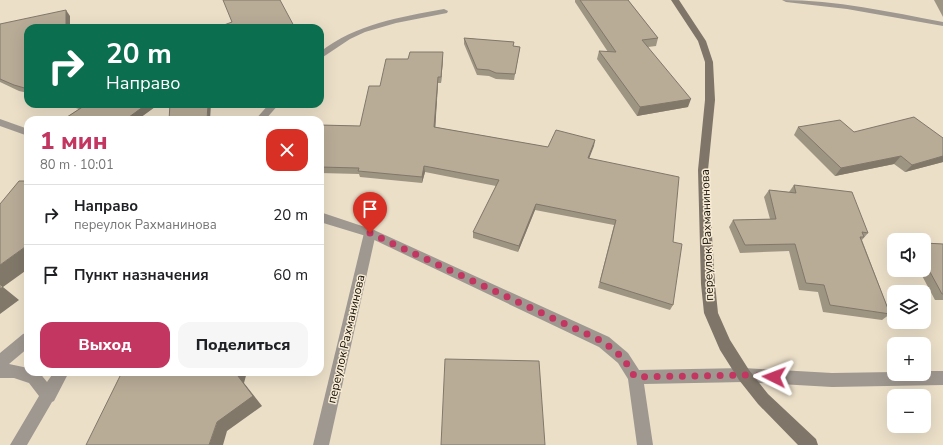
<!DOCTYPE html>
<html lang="ru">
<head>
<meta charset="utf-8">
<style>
  body { margin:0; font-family:"Nunito Sans",sans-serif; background:#f6f6f6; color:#202124; height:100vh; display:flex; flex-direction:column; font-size:15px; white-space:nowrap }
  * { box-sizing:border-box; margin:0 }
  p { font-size:13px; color:#757577 }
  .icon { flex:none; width:22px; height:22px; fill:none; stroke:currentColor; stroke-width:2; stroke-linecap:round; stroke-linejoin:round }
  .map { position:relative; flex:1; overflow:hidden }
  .sheet { position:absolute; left:24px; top:116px; width:300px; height:260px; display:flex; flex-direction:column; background:#fff; border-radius:12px; box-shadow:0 4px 16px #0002 }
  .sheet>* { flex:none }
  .hud { position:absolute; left:24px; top:24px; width:300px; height:84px; border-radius:12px; box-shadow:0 4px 16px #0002; background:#0b6e4f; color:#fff; overflow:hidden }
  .fabs { position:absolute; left:887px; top:233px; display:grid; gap:8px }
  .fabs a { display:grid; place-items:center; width:44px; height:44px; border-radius:8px; background:#fff; box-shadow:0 4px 16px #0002; font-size:20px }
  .pin { position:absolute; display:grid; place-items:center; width:34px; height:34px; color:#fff; margin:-41px -17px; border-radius:50% 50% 50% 0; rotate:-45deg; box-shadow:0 0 4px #0007 }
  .pin .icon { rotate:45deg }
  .me { position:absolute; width:44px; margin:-22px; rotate:273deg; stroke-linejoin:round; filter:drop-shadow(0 0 3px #0008) }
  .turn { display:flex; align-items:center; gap:14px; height:84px; padding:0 16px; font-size:18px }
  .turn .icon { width:52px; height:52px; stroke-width:2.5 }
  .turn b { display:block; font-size:28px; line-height:34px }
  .round { display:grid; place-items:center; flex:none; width:42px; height:42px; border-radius:12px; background:#f6f6f6 }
  .head { display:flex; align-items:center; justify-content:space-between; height:68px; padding:0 16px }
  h1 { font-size:24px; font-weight:800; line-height:30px; color:#c43662 }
  .action { display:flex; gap:8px; margin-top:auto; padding:8px 16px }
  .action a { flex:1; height:46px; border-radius:12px; background:#c43662; color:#fff; font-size:16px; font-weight:800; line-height:46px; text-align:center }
  .action a+a { background:#f6f6f6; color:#202124 }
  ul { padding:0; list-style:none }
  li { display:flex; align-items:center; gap:12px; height:60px; padding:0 16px; border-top:1px solid #e0e0e0 }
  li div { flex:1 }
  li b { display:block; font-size:15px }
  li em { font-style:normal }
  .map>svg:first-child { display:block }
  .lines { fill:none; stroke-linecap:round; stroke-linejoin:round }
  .lane { fill:#9f9890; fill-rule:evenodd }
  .street { fill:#9f9890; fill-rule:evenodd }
  .secondary { fill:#7f7669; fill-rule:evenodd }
  .wall { fill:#9e9482 }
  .shaded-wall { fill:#81786a }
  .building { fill:#b8ac97; stroke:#81786a }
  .route { stroke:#c43662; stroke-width:7; stroke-dasharray:0 12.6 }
  .labels { text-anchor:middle; stroke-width:3; stroke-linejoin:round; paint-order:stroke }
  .street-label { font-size:12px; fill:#130e07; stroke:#f8ecd5 }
</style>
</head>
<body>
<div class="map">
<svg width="943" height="445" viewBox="0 0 943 445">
  <rect width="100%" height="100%" fill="#ebdfc8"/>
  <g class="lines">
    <!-- lane -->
    <g class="lane">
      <path d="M444,9l4,2 -1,2 -51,10 -31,9 -15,7 -30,20v-7c36,-28 80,-35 124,-43z"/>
      <path d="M269,104h10l-14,16h-10z"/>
      <path d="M370,228l4,2 2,3 -47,212h-16l51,-212 2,-3z"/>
      <path d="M28,332v16l-19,16 19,4v4h11l8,10 7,-10h15l-15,29 -2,1 -25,43h-17l29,-49 -10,-13 -15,-5h-14v-25l23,-19z"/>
      <path d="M744,368l88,5 62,-1v2h30v-3h19v14l-111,2 -88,-5 -5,-2 -2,-5 2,-5z"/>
    </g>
    <!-- street -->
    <g class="street">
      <path d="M782,0c54,0 108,12 161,22v4l-96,-17 -61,-7z"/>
      <path d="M0,119l28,10v7l-28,-10z"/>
      <path d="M320,212l54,18 235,107 19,16 11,17 105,-2 5,2 2,5 -2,5 -5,2 -100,2 9,61h-16l-9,-66 -10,-16 -19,-16 -233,-111 -46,-14z"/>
    </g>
    <!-- secondary -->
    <path class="secondary" d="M671,0h8l27,41 7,21 2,38 -7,70 7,114 3,29 12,27 19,30 19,24 48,45 2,6h-20l-40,-41 -19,-24 -19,-30 -16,-37 -3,-29 -3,-114 7,-70v-38l-7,-21z"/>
  </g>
  <!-- wall -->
  <g class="wall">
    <path d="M575,0h53l30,38 -2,8 -8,1 40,60 -51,9 -40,-57 2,-8 9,1 -33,-50z"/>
    <path d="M934,0h9v17z"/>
    <path d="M70,16l-42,12v65l-9,-2 -19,-9v-58z"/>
    <path d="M464,38l50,4 -1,4 7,1 -6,33 -18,-1 -7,-3 -12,-1 -13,-31z"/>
    <path d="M443,58l-2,25h-3l-3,44 113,20 47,-7 -6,18 84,84v63l-3,5 -72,-22 16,-63 -79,-15 -17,42 -45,-14v-6l23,-46 -71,-14 -3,11 -62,-6 -1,-3 -39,-1v-48l40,1 20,-40z"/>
    <path d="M63,104h96l-22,16h-73v-1l15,-10z"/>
    <path d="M798,127l56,5 89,6v24l-38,10 -11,-8 -59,12 -41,-41z"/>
    <path d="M794,185l74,48 -6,7 28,74 -8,6 -59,-8 -5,-20 -19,-2 -10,-39 -49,2 -11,-26 4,-7 37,-1 -6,-22 5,-7 20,2z"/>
    <path d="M924,243l19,1v56h-8l-16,-30h5z"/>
  </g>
  <!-- shaded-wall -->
  <g class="shaded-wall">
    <path d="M66,10l4,6v12h-4z"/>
    <path d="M443,52v6l-2,25v-6z"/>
    <path d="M438,77v6l-3,50 -1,-6z"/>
    <path d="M691,99l-3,8 -51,9 3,-9z"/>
    <path d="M147,104h12l-22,16h-12z"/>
    <path d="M208,104h3l-1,16h-3z"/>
    <path d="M595,140l-1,6 -7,18 1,-6z"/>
    <path d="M901,156l-7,8 -59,12 6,-8z"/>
    <path d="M943,156v6l-38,10 7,-7z"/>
    <path d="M424,166l1,6 -3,11v-6z"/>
    <path d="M536,204l-1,6 -17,42 1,-6z"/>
    <path d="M25,247l3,3v19l-25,18 16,13 -19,14v-49z"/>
    <path d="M235,372h12l-3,11 18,23 -35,25 -4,14h-14z"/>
  </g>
  <!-- building -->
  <g class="building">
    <path d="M223,0h57l15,28h-79l16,-6z"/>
    <path d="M580,0h48l30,38 -16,2 49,59 -51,8 -41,-56 17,1z"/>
    <path d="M66,10v18h-38v61l-14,-4 -14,-6v-55z"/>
    <path d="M464,38l50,4 -1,4 7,1 -5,27 -19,-1 -7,-3 -12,-1z"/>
    <path d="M410,52h33l-2,25h-3l-4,50 114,20 8,-17 39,10 -7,18 91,19 -6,65 9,2 -9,61 -73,-23 16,-62 -80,-16 -17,42 -46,-14 26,-52 -75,-14 -2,11 -64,-6 1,-3 -39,-1v-42l40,1 9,-40h11l6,-27h22z"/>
    <path d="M78,104h69l-22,16h-59l-2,-1 20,-13z"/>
    <path d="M170,104h38l-1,16h-38z"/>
    <path d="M914,117l29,21v18l-31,9 -11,-9 -60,12 -43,-41 42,-7 14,12z"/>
    <path d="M19,181h9v66h-3l-25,18v-61z"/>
    <path d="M794,185l58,7 16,41 -6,-1 2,5h-4l30,77 -60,-9 -6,-20 -18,-2 -11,-39 -50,1 -12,-25 43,-1 -7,-29 27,3z"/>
    <path d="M924,243l19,1v50h-1l-18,-33z"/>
    <path d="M0,284l3,3 -3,2z"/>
    <path d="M445,359l94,2 6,84h-104z"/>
    <path d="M122,372h113l18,24 -36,26 -8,23h-123z"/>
  </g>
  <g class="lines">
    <!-- route -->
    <path class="route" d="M370,233l234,109 19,16 12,19 109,-2 30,2"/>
  </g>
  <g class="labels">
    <!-- street labels -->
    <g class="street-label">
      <text transform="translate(707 235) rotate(-92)" y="4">переулок Рахманинова</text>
      <text transform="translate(346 339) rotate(-77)" y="4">переулок Рахманинова</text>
    </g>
  </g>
</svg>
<div class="fabs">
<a><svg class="icon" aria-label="sound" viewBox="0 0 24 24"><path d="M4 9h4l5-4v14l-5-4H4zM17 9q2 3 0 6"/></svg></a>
<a><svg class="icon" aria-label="layers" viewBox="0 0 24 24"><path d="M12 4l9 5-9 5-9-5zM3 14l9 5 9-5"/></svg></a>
<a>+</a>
<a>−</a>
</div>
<div class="pin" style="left:370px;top:233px;background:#d93025"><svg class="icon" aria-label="arrive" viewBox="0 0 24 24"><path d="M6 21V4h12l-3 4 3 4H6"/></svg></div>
<svg class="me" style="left:774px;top:377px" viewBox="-20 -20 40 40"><path d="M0-17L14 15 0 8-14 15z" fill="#c43662" stroke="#fff" stroke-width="4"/></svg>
<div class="hud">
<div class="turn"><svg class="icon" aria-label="right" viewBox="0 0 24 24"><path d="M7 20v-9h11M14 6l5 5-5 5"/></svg><div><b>20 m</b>Направо</div></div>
</div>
<section class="sheet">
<div class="head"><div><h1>1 мин</h1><p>80 m · 10:01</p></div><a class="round" style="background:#d93025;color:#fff"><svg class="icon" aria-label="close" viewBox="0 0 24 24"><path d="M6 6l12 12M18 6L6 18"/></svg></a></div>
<ul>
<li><svg class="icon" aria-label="right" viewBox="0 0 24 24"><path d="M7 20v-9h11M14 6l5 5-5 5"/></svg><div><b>Направо</b><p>переулок Рахманинова</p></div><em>20 m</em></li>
<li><svg class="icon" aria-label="arrive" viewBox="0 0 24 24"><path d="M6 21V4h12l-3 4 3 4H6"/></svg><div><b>Пункт назначения</b></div><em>60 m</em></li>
</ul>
<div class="action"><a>Выход</a><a>Поделиться</a></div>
</section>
</div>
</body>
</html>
